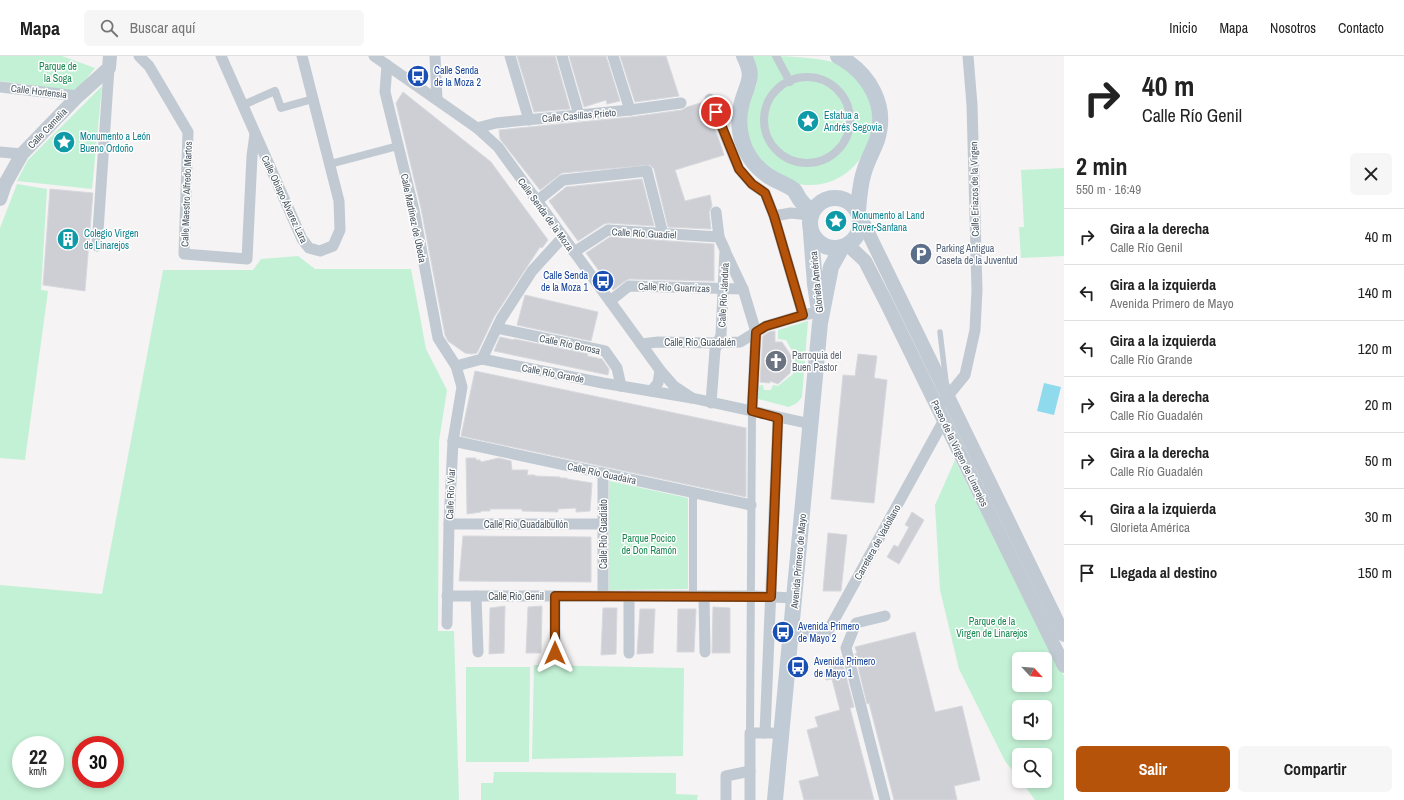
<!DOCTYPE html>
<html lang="es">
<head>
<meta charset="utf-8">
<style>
  body { margin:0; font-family:"Archivo Narrow",sans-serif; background:#f6f6f6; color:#222; height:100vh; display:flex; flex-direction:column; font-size:15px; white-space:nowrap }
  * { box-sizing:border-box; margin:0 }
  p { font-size:13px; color:#767676 }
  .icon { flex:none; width:22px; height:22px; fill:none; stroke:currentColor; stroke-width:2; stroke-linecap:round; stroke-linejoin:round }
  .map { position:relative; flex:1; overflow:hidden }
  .details { display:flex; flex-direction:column; background:#fff; width:340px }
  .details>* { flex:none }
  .guide { background:#fff; color:#222; overflow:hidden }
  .needle { width:26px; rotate:116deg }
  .tools { position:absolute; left:1012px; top:596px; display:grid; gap:8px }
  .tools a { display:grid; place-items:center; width:40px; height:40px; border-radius:6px; background:#fff; box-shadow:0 2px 6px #0003; font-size:20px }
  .speed { position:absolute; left:12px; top:680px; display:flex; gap:8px; font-size:20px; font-weight:700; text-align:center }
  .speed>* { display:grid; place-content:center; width:52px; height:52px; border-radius:50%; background:#fff; box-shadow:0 2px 6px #0003; line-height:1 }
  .speed small { font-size:10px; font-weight:400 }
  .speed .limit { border:6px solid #d22; background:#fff; color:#111 }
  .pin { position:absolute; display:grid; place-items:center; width:34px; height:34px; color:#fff; margin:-17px; border:2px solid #fff; border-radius:50%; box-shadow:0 1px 4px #0007 }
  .me { position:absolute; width:44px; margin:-22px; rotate:0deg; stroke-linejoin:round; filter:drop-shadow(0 0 3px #0008) }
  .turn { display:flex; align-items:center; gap:14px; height:84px; padding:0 12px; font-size:18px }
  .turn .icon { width:52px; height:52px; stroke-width:2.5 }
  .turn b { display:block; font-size:28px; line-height:34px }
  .round { display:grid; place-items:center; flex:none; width:42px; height:42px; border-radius:6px; background:#f6f6f6 }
  .summary { display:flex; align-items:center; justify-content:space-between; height:68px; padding:0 12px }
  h1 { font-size:24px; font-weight:800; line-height:30px }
  .button { display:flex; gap:8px; margin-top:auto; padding:8px 12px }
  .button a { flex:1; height:46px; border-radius:6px; background:#b45309; color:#fff; font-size:16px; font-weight:800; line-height:46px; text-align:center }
  .button a+a { background:#f6f6f6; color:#222 }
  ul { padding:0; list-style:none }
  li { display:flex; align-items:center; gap:12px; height:56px; padding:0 12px; border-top:1px solid #e0e0e0 }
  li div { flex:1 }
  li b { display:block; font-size:15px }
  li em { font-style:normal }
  header { display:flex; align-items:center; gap:24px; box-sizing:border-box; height:56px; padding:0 20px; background:#fff; border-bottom:1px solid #e0e0e0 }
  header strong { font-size:19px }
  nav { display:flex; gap:22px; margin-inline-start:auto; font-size:14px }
  .search { width:280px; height:36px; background:#f6f6f6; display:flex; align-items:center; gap:10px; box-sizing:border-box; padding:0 14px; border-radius:6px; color:#767676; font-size:15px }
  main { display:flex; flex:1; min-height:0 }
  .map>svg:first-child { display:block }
  .green { fill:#c3f1d5; fill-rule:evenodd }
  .water { fill:#90daee }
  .building { fill:#cdcfd5; stroke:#d7d9de }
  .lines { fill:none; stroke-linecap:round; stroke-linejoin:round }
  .service { stroke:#c1cad2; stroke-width:5.5 }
  .pedestrian { stroke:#c1cad2; stroke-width:8 }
  .minor { stroke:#c1cad2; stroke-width:11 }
  .tertiary { stroke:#c1cad2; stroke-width:14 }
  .secondary { stroke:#c1cbd6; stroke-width:16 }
  .route-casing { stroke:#753606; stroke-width:10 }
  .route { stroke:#b45309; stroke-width:7 }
  .labels { text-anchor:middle; stroke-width:3; stroke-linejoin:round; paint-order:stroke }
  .park-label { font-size:10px; fill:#17864f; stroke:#fff }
  .transit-label { font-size:10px; fill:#164399; stroke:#fff; text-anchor:start }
  .street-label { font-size:10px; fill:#4a5661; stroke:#fff }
  .culture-label { font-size:10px; fill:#0d838f; stroke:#fff; text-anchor:start }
  .service-label { font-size:10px; fill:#4e5e75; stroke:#fff; text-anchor:start }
  .worship-label { font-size:10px; fill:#5b616d; stroke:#fff; text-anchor:start }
</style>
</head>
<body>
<header>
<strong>Mapa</strong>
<div class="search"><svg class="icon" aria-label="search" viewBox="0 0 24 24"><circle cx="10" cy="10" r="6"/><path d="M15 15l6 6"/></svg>Buscar aquí</div>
<nav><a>Inicio</a><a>Mapa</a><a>Nosotros</a><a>Contacto</a></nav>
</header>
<main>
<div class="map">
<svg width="1064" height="744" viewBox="0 0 1064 744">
  <rect width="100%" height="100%" fill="#f5f3f3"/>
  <!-- green -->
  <g class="green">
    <path d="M0,0h62l33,12 -18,23 -77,-10z"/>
    <path d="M749,0c26,0 60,0 84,6 10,4 19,12 26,20 33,42 1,106 -53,103 -10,-1 -23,-3 -32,-9 -5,-4 -20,-25 -25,-31 -6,-9 -5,-34 -1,-44 2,-6 9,-13 9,-19 0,-9 -5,-19 -8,-26z"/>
    <path d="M102,30l-10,103 -75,-8 11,-21z"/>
    <path d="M1064,112v88l-43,2 -2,-31h5l-3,-57z"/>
    <path d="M17,128l30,5 -6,101 7,1 -23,169 -25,-2v-230z"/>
    <path d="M298,200l17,13h96l15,80 21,41 -8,51 -1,190h16l5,169h-459v-215l102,9 61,-324h90l8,-11zM21,689h34v34h-34zM81,689h34v34h-34z"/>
    <path d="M808,265l-6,76 -5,6 -8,4 -31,-8 1,-13 4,-1 1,5h7l2,-5 5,1 15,-12 2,-18 -9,-16 -8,-1v-9z"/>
    <path d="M955,404l109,216v124h-29l-14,-19h24v-26h-26v24l-14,-18 -46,-92 -19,-79 -5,-85zM1019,603h26v26h-26zM1019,651h26v26h-26z"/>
    <path d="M609,425l79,17v91l-79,1z"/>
    <path d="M534,609l150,3 -1,88 -151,3z"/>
    <path d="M466,611h64l-1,95h-63z"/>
    <path d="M494,716l182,1v21l22,1 -1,5h-216v-17h12z"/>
  </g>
  <!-- water -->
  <g class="water">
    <circle cx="807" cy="65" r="8"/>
    <path d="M1044,327l17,4 -7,28 -17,-4z"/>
  </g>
  <!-- building -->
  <g class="building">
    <path d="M517,0h38l15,53 -36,3z"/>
    <path d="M569,0h37l14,45 -13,3 -1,-4 -22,7z"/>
    <path d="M620,0h46l13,40 -44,6z"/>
    <path d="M403,36l88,70 57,78 -6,8 -2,-1 -46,70 -17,36 -5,1 -7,-1 -17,-12 -3,-6 -24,-127 -25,-105z"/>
    <path d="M704,46l14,35 6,18 -49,15 10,31 25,-6 2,11 -3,6 2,17 -43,-2 -14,-58 -4,-4 -88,8 -22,17 -40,-51 -1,-9 132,-13 51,-7 5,-3z"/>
    <path d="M642,123l12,47 -46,-3 -4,1 -26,17 -29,-40 17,-14z"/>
    <path d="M50,133l43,4 -8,98 -42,-6z"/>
    <path d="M610,181l104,7v37l-85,-2 -4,2 -12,9 -27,-37z"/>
    <path d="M525,239l73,17 -7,29 -74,-16z"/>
    <path d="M775,275v11h7l10,15 -2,16 -12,11 -8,-3v2l-10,-1 3,-46 6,-4z"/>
    <path d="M500,281l14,3v-1l74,15 -1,2 15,3 7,10 -1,6 -114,-24z"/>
    <path d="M858,298l19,2 -3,22 13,2 -13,123 -43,-4 12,-124 12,1z"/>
    <path d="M475,315l271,57v69l-285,-61z"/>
    <path d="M466,402h10v2h4l1,2 18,-4 12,3 1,9h16l-1,5h8v1l25,1v1h7v1l25,4 -2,28 -14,1v-4l-18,1v3l-36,-1v-2h-32v2h-9v1l-14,2z"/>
    <path d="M912,456l12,8 -25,44 -12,-7 7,-12 4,2 11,-20 -4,-2z"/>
    <path d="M828,477l19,2 -6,56h-18z"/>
    <path d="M463,480l128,1v45l-132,-1z"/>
    <path d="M505,550l-1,47 -15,1 1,-46z"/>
    <path d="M542,550l-1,47h-15l2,-46z"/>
    <path d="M713,551l17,1v45h-18z"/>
    <path d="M603,552h14l-1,46 -15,1z"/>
    <path d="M640,553h15l-2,44 -16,1z"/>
    <path d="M678,553h18l-2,43h-17z"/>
    <path d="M915,576l20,80 27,-6 18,74 -26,6 3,14h-63l-25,-97 -2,1 -12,-50 2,-1 -2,-6z"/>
    <path d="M841,601l13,50 -4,1 24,92h-70l-5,-19 20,-5 -12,-46 11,-3 -3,-10 25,-7 -8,-31 -6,1 -2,-8 6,-2 -3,-10z"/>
  </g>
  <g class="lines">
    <!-- service -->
    <path class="service" d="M940,276l6,50"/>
    <!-- pedestrian -->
    <g class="pedestrian">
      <path d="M776,0l14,26"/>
      <circle cx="807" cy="64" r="43"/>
      <path d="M243,49l32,-14 6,17 32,-9"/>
      <path d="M330,108l68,-18"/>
      <path d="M693,436v104"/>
      <path d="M750,677l2,-322"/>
    </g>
    <!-- minor -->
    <g class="minor">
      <path d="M139,0l10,10 39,66 -4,122 63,5 5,-103 3,-22"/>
      <path d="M221,0l81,183 7,9 11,3 13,-5 7,-16 -1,-29 -37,-145"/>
      <path d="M374,0l103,72 21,19 162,223 14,16 18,12"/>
      <path d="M435,0l2,44"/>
      <path d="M510,0l19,64"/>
      <path d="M562,0l17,59"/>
      <path d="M613,0l17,54"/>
      <path d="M387,9l-2,27 29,118 24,128 18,28 6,21 -9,54 -4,83 -2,100"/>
      <path d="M0,31l78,9"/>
      <path d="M710,43l29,70 13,15 13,9 9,23 29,99"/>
      <path d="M477,72l19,-5 134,-13 51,-7"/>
      <path d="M0,96l22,2"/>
      <path d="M537,145l26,-21 84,-9 16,63"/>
      <path d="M774,160l17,-3 19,2"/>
      <path d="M97,190l12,-178"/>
      <path d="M574,196l34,-22 111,7"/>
      <path d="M726,197l17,36 13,43 -4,79"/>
      <path d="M610,245l19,-15 114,3"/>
      <path d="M497,272l108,23 12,17 4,18"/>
      <path d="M641,288l17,-2 60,1 22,-1 26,-16 37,-11 16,-3"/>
      <path d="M482,303l19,-40 31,-48 31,-34"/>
      <path d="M456,310l26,-7 121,24 89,15 119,26"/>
      <path d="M651,335l7,-8 2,-13"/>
      <path d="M943,346l22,-27 10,-45 2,-40 -5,-185 -4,-49"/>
      <path d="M711,347l4,-53 6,-15 4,-85 -6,-13 -3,-25"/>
      <path d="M453,385l298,64"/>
      <path d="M449,468h154"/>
      <path d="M447,540h304l43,2"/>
      <path d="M476,540l2,56"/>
      <path d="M555,540v57"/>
      <path d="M603,540v-123"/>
      <path d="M629,540v57"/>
      <path d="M704,540l1,56"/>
      <path d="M885,560l-29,7 -10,25 39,152"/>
      <path d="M791,574l36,3 117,-213"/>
      <path d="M765,677l13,-315"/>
      <path d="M726,744v-24l24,-5"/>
      <path d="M750,744v-67h22"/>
    </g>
    <!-- tertiary -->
    <g class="tertiary">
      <path d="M0,143l5,-15 17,-30 56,-58 31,-28 1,-12"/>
      <path d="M860,160l204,419"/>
      <path d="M848,189l17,16 22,43 177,362"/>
    </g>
    <!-- secondary -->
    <g class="secondary">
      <path d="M744,0c11,22 4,25 -2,46 -8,28 2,57 25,73 8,6 20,9 27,15 3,3 4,8 7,11 3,4 7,7 11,10"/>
      <path d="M838,0c31,17 50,49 39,84 -4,11 -10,21 -13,32 -4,12 -5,26 -6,39"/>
      <circle cx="835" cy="167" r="25"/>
      <path d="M811,177l4,51 3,21"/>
      <path d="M775,744l45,-477 11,-56 11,-20"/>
    </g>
  </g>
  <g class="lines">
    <!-- route casing -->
    <g class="route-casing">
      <path id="route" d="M555,597v-57l216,1 7,-179 -26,-7 4,-79 10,-6 37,-11 -29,-99 -9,-23 -13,-9 -13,-15 -23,-57"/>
    </g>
    <!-- route -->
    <use href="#route" class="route"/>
  </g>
  <!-- icons -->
  <defs>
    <g id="bus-disc" transform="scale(1.15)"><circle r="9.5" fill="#1a4fb4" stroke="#fff"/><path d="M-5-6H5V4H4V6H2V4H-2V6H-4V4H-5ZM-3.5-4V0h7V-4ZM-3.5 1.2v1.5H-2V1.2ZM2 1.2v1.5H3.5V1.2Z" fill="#fff"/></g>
    <g id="sight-disc" transform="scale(1.15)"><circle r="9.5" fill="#0f9aa8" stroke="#fff"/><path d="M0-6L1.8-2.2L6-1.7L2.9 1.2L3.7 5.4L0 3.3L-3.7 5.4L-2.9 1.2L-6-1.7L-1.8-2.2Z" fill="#fff"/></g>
    <g id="building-disc" transform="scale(1.15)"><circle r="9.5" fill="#0f9aa8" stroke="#fff"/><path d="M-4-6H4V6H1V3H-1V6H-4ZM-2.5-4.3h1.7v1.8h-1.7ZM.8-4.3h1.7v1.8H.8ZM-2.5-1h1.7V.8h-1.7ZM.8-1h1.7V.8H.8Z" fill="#fff"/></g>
    <g id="parking-disc" transform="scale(1.15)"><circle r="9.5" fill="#5c6f8a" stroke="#fff"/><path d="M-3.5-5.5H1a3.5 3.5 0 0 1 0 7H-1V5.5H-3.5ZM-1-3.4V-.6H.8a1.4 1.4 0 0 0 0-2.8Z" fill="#fff"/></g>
    <g id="church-disc" transform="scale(1.15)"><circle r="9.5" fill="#6b7280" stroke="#fff"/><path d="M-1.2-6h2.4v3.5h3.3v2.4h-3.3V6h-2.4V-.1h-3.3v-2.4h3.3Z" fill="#fff"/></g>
  </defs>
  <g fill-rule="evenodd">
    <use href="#bus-disc" x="418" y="20"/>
    <use href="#sight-disc" x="808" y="65"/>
    <use href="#sight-disc" x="64" y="86"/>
    <use href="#sight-disc" x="836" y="165"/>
    <use href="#building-disc" x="68" y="183"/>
    <use href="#parking-disc" x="921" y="198"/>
    <use href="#bus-disc" x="603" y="225"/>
    <use href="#church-disc" x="776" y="305"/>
    <use href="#bus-disc" x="783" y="576"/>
    <use href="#bus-disc" x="798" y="611"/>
  </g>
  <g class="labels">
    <!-- park labels -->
    <g class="park-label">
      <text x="58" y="14">Parque de<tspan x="58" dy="12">la Soga</tspan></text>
      <text x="649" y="486">Parque Pocico<tspan x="649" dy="12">de Don Ramón</tspan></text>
      <text x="992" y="569">Parque de la<tspan x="992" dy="12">Virgen de Linarejos</tspan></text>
    </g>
    <!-- transit labels -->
    <g class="transit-label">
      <text x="434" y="18">Calle Senda<tspan x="434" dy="12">de la Moza 2</tspan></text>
      <text x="588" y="223" text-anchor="end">Calle Senda<tspan x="588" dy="12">de la Moza 1</tspan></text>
      <text x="798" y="574">Avenida Primero<tspan x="798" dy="12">de Mayo 2</tspan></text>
      <text x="814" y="609">Avenida Primero<tspan x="814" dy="12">de Mayo 1</tspan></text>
    </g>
    <!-- street labels -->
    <g class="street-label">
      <text transform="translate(39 35) rotate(7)" y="4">Calle Hortensia</text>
      <text transform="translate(579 59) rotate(-5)" y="4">Calle Casillas Prieto</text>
      <text transform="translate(47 72) rotate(-46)" y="4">Calle Camelia</text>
      <text transform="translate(974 133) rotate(-91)" y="4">Calle Eriazos de la Virgen</text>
      <text transform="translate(186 138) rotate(-88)" y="4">Calle Maestro Alfredo Martos</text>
      <text transform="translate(285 143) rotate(65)" y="4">Calle Obispo Álvarez Lara</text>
      <text transform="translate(546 158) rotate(54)" y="4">Calle Senda de la Moza</text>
      <text transform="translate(414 162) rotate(78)" y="4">Calle Martínez de Úbeda</text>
      <text transform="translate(644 177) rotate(3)" y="4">Calle Río Guadiel</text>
      <text transform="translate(816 226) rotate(-96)" y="4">Glorieta América</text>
      <text transform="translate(674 231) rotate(2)" y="4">Calle Río Guarrizas</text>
      <text transform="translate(723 239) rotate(-87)" y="4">Calle Río Jándula</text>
      <text x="700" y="290">Calle Río Guadalén</text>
      <text transform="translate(570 288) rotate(12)" y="4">Calle Río Borosa</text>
      <text transform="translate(553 317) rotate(11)" y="4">Calle Río Grande</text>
      <text transform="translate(960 397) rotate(64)" y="4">Paseo de la Virgen de Linarejos</text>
      <text transform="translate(602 417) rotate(12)" y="4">Calle Río Guadaira</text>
      <text transform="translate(450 438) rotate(-88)" y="4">Calle Río Viar</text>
      <text x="526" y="472">Calle Río Guadalbullón</text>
      <text transform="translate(603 478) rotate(-90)" y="4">Calle Río Guadiato</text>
      <text transform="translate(877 486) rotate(-61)" y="4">Carretera de Vadollano</text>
      <text transform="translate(798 505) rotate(-85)" y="4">Avenida Primero de Mayo</text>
      <text x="516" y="544">Calle Río Genil</text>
    </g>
    <!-- culture labels -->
    <g class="culture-label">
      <text x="824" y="63">Estatua a<tspan x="824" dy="12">Andrés Segovia</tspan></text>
      <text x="80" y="84">Monumento a León<tspan x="80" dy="12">Bueno Ordoño</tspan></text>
      <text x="852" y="163">Monumento al Land<tspan x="852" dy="12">Rover-Santana</tspan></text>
      <text x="84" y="181">Colegio Virgen<tspan x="84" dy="12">de Linarejos</tspan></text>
    </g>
    <!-- service labels -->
    <g class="service-label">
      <text x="936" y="196">Parking Antigua<tspan x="936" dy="12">Caseta de la Juventud</tspan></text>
    </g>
    <!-- worship labels -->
    <g class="worship-label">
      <text x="792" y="303">Parroquia del<tspan x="792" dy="12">Buen Pastor</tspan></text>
    </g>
  </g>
</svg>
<div class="tools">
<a><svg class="needle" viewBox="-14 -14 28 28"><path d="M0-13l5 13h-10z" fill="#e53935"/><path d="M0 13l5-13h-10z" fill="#767676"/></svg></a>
<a><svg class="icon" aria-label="sound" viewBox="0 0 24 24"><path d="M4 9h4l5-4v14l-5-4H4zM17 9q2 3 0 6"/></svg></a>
<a><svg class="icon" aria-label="search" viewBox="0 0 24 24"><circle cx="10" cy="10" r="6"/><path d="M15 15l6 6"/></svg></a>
</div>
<div class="speed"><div>22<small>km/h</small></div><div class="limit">30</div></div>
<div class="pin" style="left:716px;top:56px;background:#d93025"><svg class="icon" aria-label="arrive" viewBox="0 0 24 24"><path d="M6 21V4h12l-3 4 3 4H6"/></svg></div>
<svg class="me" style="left:555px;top:597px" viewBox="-20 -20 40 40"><path d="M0-17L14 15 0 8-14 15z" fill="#b45309" stroke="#fff" stroke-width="4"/></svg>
</div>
<section class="details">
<div class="guide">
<div class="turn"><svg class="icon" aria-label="right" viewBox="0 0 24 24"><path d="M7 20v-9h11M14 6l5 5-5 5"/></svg><div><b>40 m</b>Calle Río Genil</div></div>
</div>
<div class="summary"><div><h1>2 min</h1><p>550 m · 16:49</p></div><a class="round"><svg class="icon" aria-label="close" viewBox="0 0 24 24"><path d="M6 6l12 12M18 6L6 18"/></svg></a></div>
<ul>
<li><svg class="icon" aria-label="right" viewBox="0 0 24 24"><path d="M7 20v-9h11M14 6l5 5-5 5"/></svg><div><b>Gira a la derecha</b><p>Calle Río Genil</p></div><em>40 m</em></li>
<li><svg class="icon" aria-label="left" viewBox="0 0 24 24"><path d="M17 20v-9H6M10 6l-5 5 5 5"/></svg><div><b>Gira a la izquierda</b><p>Avenida Primero de Mayo</p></div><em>140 m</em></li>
<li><svg class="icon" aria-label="left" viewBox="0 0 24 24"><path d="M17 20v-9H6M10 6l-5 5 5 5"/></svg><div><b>Gira a la izquierda</b><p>Calle Río Grande</p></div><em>120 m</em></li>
<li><svg class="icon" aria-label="right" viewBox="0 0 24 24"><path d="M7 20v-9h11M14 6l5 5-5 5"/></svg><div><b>Gira a la derecha</b><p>Calle Río Guadalén</p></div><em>20 m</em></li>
<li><svg class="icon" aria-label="right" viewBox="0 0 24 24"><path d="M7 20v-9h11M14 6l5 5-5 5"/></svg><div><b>Gira a la derecha</b><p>Calle Río Guadalén</p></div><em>50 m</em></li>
<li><svg class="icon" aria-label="left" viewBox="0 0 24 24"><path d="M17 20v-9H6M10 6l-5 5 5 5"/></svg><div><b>Gira a la izquierda</b><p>Glorieta América</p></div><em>30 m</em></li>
<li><svg class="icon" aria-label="arrive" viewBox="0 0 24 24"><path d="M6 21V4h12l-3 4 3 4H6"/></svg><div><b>Llegada al destino</b></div><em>150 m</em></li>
</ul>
<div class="button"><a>Salir</a><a>Compartir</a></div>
</section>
</main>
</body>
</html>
